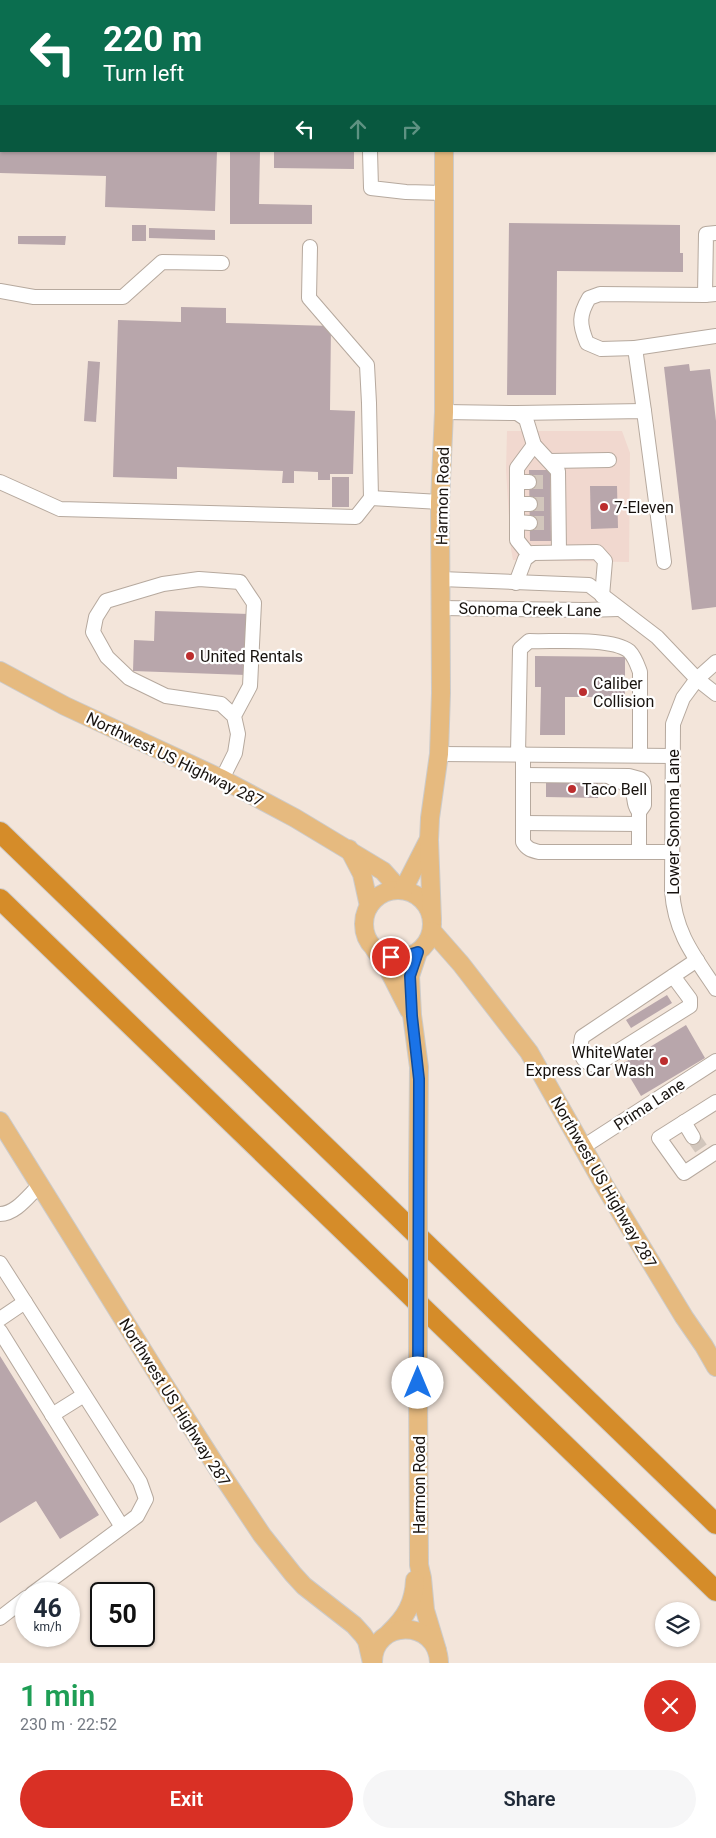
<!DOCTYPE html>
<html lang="en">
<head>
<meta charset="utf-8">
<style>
  body { margin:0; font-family:Roboto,sans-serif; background:#f6f6f7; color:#1f2937; height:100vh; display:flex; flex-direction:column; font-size:19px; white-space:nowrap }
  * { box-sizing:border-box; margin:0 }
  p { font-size:16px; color:#747a83 }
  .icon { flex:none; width:28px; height:28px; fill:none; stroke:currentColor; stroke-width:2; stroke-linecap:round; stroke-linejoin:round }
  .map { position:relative; height:1663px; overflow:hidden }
  .details { display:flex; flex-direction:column; background:#fff; flex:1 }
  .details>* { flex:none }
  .guide { position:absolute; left:0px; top:0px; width:716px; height:152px; box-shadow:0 1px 4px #0004; background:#0b6e4f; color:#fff; overflow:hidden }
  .buttons { position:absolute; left:655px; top:1602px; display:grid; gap:10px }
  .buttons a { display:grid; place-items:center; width:45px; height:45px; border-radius:50%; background:#fff; box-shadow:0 1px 4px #0004; font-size:25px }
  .speed { position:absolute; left:15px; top:1582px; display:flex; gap:10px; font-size:25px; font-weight:700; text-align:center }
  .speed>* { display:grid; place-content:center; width:65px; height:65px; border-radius:50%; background:#fff; box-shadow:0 1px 4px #0004; line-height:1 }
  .speed small { font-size:12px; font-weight:400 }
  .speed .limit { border:2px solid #111; border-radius:8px; background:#fff; color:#111 }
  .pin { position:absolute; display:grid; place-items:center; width:42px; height:42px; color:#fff; margin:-21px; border:2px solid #fff; border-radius:50%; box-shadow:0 1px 5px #0007 }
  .me { position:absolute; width:55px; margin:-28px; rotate:0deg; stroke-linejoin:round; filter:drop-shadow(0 0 4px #0008) }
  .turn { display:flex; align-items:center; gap:18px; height:105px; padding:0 20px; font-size:22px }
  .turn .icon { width:65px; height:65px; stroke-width:2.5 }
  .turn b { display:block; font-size:35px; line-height:42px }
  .lanes { display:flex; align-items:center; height:48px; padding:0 20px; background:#0003; justify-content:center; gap:25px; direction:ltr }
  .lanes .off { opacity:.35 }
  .round { display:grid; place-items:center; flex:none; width:52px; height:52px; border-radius:26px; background:#f6f6f7 }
  .head { display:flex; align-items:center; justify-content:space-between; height:85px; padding:0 20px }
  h1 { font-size:30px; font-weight:600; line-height:38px; color:#1e9e55 }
  .primary-button { display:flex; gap:10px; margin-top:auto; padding:10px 20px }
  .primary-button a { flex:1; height:58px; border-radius:30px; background:#d93025; color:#fff; font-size:20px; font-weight:600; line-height:58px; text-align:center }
  .primary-button a+a { background:#f6f6f7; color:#1f2937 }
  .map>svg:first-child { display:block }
  .commercial { fill:#f1d8cf }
  .building { fill:#b8a6ab }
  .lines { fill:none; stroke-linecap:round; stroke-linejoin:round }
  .minor-tunnel { stroke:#d2c6bc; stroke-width:14; stroke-dasharray:14 7; stroke-linecap:butt }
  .minor-casing { stroke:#b6a99e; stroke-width:16 }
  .major-casing { stroke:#cccbca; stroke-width:20 }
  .highway-casing { stroke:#cccbca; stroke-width:22 }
  .minor { stroke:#fff; stroke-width:14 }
  .major { stroke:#e6ba7f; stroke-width:18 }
  .highway { stroke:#d58c29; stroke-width:20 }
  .major-bridge-casing { stroke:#cccbca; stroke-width:20; stroke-linecap:butt }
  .major-bridge { stroke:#e6ba7f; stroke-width:18 }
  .route-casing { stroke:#114b97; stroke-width:12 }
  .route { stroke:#1a73e8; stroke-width:9 }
  .poi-dot { fill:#bc2d2e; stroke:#fff; stroke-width:2 }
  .labels { text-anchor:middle; stroke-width:4.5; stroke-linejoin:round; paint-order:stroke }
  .street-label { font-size:16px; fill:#18130f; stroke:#fff }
  .poi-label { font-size:16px; fill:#18130f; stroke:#fff; text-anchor:start }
</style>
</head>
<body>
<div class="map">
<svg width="716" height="1663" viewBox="0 0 716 1663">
  <rect width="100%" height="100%" fill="#f3e5da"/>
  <!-- commercial -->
  <path class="commercial" d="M507,431h115l8,22 -1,109 -116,-2 -2,-11 -5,-79z"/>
  <!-- building -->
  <g class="building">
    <path d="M0,151h217l-2,60 -110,-4 1,-31 -106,-3z"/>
    <path d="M230,151h30l-1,53 53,1v19h-82z"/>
    <path d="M274,151h80v18l-80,-1z"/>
    <path d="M509,223l171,2v28h3v19l-126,-1 -1,124h-49z"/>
    <rect x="132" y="225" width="14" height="16"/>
    <path d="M149,228l66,2v10l-66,-2z"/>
    <path d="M18,236h48l-1,9 -47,-1z"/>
    <path d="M181,307l45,1v15l105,3 -1,84 25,1 -2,63h-23v6h-12v-8l-24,-1v12h-12l1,-12 -106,-4v12l-64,-2 5,-157 63,2z"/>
    <path d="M88,361l12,1 -4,60 -12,-1z"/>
    <path d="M689,364l1,7 20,-2 6,52v186l-24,3 -28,-243z"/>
    <path d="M529,470h21l1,71h-21z"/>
    <rect x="332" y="477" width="17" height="30"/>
    <path d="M590,486h27l1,42 -27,1z"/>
    <path d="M155,611l94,3 -3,61 -113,-4 1,-31 20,1z"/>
    <path d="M535,656l90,1v40h-60v38h-25l1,-48h-6z"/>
    <path d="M546,779l52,1v18l-52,-1z"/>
    <path d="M667,995l5,8 -41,25 -5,-8z"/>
    <path d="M686,1025l19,33 -64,38 -19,-32z"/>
    <path d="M0,1356l99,159 -39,24 -24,-38 -36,22z"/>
  </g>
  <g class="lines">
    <!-- minor-tunnel -->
    <g class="minor-tunnel">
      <path d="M529,482h21"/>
      <path d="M530,504h21"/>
      <path d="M530,523h21"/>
      <path d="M693,1137l9,13"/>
    </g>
    <!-- minor casing -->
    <g class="minor-casing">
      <g id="minor">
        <path d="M377,0v1"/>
        <path d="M526,0v1"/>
        <path d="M189,1v-1"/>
        <path d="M0,27l1,1"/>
        <path d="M715,84h1"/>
        <path d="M370,151l1,37 35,4 38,1"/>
        <path d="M716,233l-10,1 -1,61 11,-1"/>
        <path d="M310,247l-1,51 58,67 2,38 2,95"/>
        <path d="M0,291l34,6h89l39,-35 60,1"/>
        <path d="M635,348l-34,1 -14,-6c-8,-19 -8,-28 2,-45l11,-4 105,1"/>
        <path d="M644,411l-9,-63 81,-12"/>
        <path d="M444,412l73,1 9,6 8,26 24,26 1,81"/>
        <path d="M517,413l127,-2 20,151"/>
        <path d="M550,461l59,-1"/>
        <path d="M0,482l60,27 296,8 15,-19 69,4"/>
        <path d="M517,482h12"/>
        <path d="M517,504h13"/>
        <path d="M517,522l13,1"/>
        <path d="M529,555l-12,-15v-72l17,-23"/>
        <path d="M441,579l148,6 68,52 40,42 19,15"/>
        <path d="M516,583l9,-24 8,-6 64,-1 8,9 -3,35"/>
        <path d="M441,608l144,2 33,-1"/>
        <path d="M716,662l-19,17 -14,19 -10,26 -1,167c3,42 22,65 44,98"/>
        <path d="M439,754l234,2"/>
        <path d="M518,754l2,-105 9,-8c24,1 82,-4 100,10 6,6 8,13 11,21v83"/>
        <path d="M523,754v88c4,7 8,8 16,10h133"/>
        <path d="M523,775l106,1 11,3 3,3 1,5v18l-5,7v40"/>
        <path d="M610,777c10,4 21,8 24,20 1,7 1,9 5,15"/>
        <path d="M222,779l13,-26 3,-19 -4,-18 -13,-12 -55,-8 -37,-18 -22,-21 -14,-25 3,-15 10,-16 57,-17 36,-5 41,3 14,21 -4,83 -16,30"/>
        <path d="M523,823l116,1"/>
        <path d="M673,976l17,23v7l-94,59c-16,-2 -17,-14 -14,-28l115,-77"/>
        <path d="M716,1102l-57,36 25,35 32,-21"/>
        <path d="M684,1122l9,15"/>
        <path d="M583,1147l133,-86"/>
        <path d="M0,1214c16,0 29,-19 40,-29"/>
        <path d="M0,1263l140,219 6,17 -9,17 -105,78"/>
        <path d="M0,1319l25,-17"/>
        <path d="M0,1331l122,196"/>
        <path d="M52,1415l32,-20"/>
        <path d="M0,1618l26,-20"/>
      </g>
    </g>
    <!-- major casing -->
    <g class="major-casing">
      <g id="major">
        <path d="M445,0v1"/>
        <path d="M0,671l65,35 157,73 73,39 88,53 17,19"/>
        <path d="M349,849l13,25 7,32"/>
        <circle cx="398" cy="924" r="34"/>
        <path d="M403,890l25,-49"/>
        <path d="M432,920l-3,-80 1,-22 9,-64 2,-61 -1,-191 4,-90v-261"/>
        <path d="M432,931l29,33 68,88 75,133 80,132 20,29 12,21"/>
        <path d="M375,950l12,17 22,43"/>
        <path d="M418,952l-8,24 2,39 7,52 -1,116"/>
        <path d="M0,1121l158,254 62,97 42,63 31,39 11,12 50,39 9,10 4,6 5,22"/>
        <path d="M418,1383l1,182 3,13 3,32 12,40"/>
        <path d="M389,1633c17,-16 25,-30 26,-53"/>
        <path d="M373,1663c-1,-44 65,-45 66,0"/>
      </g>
    </g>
    <!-- highway casing -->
    <g class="highway-casing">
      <g id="highway">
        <path d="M0,832l716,692"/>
        <path d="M0,899l716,692"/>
      </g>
    </g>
    <!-- minor -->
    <use href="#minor" class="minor"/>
    <!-- major -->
    <use href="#major" class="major"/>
    <!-- highway -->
    <use href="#highway" class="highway"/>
    <!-- major-bridge casing -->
    <g class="major-bridge-casing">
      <path id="major-bridge" d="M418,1183v200"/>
    </g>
    <!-- major-bridge -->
    <use href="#major-bridge" class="major-bridge"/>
  </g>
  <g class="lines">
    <!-- route casing -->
    <g class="route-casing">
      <path id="route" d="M391,957l9,1 18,-6 -8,24 2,40 7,63 -1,304"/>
    </g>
    <!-- route -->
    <use href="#route" class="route"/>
  </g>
  <!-- markers -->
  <g class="poi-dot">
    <circle cx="604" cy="507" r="5"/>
    <circle cx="190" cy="656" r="5"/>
    <circle cx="583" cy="692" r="5"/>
    <circle cx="572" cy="789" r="5"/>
    <circle cx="664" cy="1061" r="5"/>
  </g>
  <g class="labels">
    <!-- street labels -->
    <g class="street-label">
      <text transform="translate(442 496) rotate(-89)" y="6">Harmon Road</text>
      <text transform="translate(530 609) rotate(1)" y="6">Sonoma Creek Lane</text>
      <text transform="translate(175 759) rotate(26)" y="6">Northwest US Highway 287</text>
      <text transform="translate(673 822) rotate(-90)" y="6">Lower Sonoma Lane</text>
      <text transform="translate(649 1104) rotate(-33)" y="6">Prima Lane</text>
      <text transform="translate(604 1182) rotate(60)" y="6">Northwest US Highway 287</text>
      <text transform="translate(175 1402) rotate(58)" y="6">Northwest US Highway 287</text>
      <text transform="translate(419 1485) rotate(-90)" y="6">Harmon Road</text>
    </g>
    <!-- poi labels -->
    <g class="poi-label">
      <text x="614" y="513">7-Eleven</text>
      <text x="200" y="662">United Rentals</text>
      <text x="593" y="689">Caliber<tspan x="593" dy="18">Collision</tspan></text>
      <text x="582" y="795">Taco Bell</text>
      <text x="654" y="1058" text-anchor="end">WhiteWater<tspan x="654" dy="18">Express Car Wash</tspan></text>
    </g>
  </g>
</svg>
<div class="buttons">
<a><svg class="icon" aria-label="layers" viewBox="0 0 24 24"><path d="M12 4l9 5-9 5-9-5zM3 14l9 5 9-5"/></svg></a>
</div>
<div class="speed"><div>46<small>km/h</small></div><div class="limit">50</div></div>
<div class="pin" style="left:391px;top:957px;background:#d93025"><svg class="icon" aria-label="arrive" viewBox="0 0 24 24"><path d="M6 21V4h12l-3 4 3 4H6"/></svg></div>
<svg class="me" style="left:418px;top:1383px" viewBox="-20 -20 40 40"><circle r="19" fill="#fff"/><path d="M0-13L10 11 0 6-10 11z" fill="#1a73e8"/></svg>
<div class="guide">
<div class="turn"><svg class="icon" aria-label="left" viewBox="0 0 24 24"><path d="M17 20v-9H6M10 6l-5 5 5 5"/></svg><div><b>220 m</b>Turn left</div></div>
<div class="lanes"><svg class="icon" aria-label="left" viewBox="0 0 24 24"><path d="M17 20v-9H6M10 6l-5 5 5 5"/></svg><svg class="icon off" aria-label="ahead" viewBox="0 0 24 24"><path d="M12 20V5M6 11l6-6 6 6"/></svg><svg class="icon off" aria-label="right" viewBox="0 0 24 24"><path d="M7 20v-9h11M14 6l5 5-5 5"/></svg></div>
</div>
</div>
<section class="details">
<div class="head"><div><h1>1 min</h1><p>230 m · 22:52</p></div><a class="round" style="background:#d93025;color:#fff"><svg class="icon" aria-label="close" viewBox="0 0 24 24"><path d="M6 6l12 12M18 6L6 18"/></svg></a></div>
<div class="primary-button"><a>Exit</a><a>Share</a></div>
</section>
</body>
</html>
